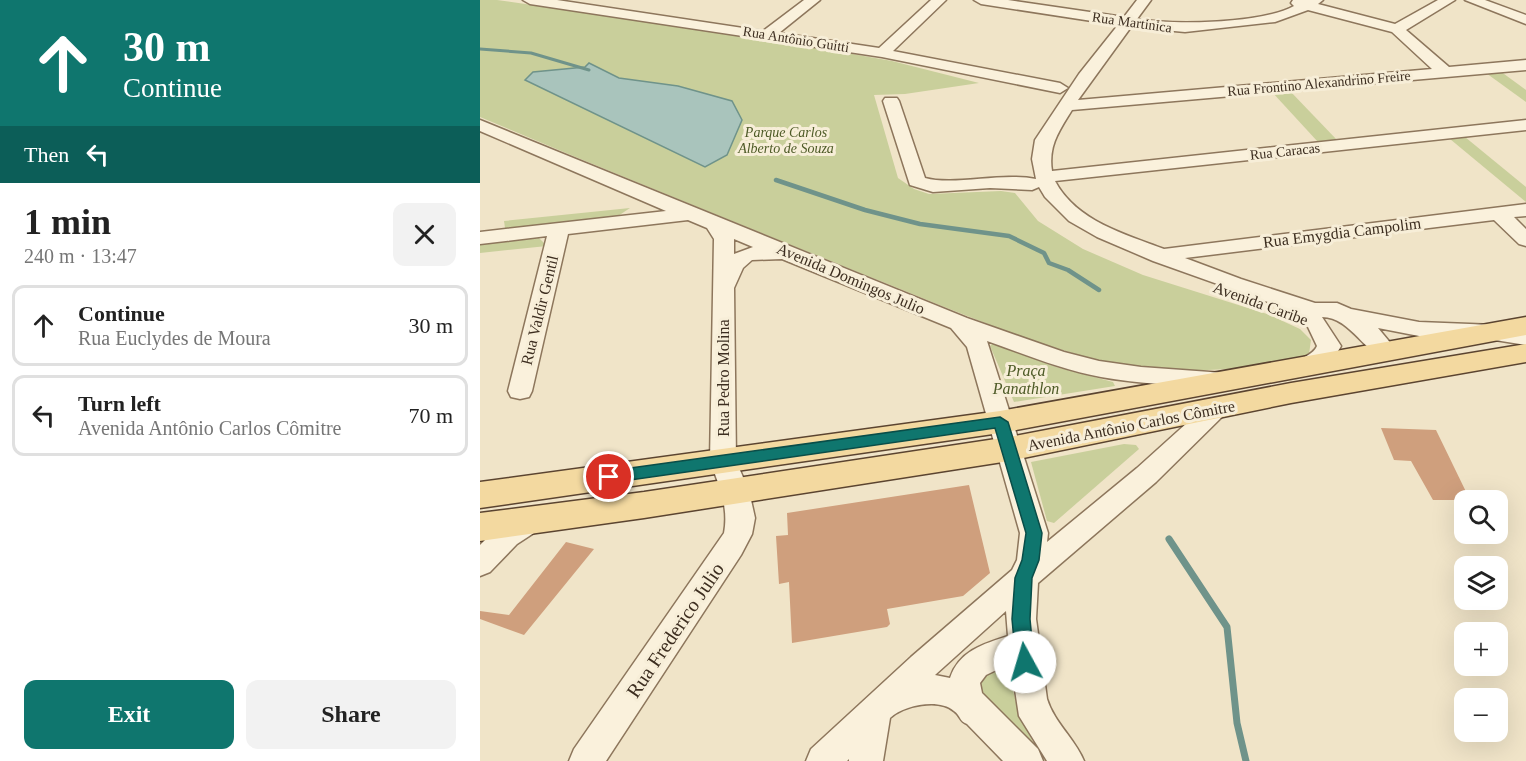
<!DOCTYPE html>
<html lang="en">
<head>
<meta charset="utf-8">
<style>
  body { margin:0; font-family:"Times New Roman",serif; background:#f2f2f2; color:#222; height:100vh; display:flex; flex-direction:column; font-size:22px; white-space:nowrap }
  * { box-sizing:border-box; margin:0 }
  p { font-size:20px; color:#767676 }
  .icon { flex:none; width:33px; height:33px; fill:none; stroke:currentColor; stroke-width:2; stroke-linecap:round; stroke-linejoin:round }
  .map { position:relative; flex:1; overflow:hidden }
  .details { display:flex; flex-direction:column; background:#fff; width:480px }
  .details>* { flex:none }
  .guide { background:#0f766e; color:#fff; overflow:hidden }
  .buttons { position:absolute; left:974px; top:490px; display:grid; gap:12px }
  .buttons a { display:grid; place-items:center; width:54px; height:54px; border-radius:12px; background:#fff; box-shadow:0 6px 24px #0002; font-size:30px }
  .pin { position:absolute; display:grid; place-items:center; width:51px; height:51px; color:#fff; margin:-26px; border:3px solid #fff; border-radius:50%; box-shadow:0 2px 6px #0007 }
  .me { position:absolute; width:66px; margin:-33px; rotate:354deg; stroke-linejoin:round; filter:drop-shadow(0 0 4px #0008) }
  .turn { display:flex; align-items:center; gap:21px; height:126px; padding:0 24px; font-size:27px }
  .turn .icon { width:78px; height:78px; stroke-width:2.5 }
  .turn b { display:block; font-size:42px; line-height:51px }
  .then { display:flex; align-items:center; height:57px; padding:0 24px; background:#0003; gap:12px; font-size:22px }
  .round { display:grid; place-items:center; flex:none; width:63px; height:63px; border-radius:12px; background:#f2f2f2 }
  .head { display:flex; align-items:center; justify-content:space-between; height:102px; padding:0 24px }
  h1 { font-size:36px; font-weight:700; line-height:45px }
  .button { display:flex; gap:12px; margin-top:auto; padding:12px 24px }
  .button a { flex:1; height:69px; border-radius:12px; background:#0f766e; color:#fff; font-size:24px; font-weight:700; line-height:69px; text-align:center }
  .button a+a { background:#f2f2f2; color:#222 }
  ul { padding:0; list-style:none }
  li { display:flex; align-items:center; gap:18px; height:81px; margin:0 12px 9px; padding:0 12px; border:3px solid #e0e0e0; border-radius:12px }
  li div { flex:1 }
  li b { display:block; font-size:22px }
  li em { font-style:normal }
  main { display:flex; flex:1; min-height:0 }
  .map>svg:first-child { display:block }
  .green { fill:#c9cf9b }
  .water { fill:#a9c4bc; stroke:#6f938a; stroke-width:1.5 }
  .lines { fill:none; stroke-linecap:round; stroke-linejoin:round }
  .stream-far2 { stroke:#6f938a; stroke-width:3 }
  .stream-far1 { stroke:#6f938a; stroke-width:4.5 }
  .stream { stroke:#6f938a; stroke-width:7 }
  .building { fill:#cf9f7d }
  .minor-casing { stroke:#8d765c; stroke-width:3 }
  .major-casing { stroke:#5b4430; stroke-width:3 }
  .minor { fill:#faf1dc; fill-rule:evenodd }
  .major { fill:#f3d9a0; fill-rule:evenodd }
  .route { fill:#0f766e; stroke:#0a4d48; stroke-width:1.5 }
  .labels { text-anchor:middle; stroke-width:6; stroke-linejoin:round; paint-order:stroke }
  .far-street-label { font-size:14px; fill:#3d2e20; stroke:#f7eed8 }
  .far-park-label { font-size:14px; font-style:italic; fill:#4d5a26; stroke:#f7eed8 }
  .street-label { font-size:16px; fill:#3d2e20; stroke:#f7eed8 }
  .park-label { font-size:16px; font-style:italic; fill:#4d5a26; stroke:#f7eed8 }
  .near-street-label { font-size:20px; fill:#3d2e20; stroke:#f7eed8 }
</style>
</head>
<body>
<main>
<section class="details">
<div class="guide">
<div class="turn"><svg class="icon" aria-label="ahead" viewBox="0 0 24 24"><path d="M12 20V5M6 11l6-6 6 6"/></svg><div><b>30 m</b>Continue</div></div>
<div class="then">Then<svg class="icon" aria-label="left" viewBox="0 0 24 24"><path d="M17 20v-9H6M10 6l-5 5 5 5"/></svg></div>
</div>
<div class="head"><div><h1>1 min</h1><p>240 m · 13:47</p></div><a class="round"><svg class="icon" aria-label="close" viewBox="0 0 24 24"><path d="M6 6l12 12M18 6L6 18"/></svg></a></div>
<ul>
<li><svg class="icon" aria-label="ahead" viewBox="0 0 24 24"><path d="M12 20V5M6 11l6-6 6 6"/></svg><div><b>Continue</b><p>Rua Euclydes de Moura</p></div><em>30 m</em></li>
<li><svg class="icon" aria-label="left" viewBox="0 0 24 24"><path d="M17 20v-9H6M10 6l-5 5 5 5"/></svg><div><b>Turn left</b><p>Avenida Antônio Carlos Cômitre</p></div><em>70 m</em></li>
</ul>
<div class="button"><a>Exit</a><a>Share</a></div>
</section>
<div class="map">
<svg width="1046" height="761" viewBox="0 0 1046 761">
  <rect width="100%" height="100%" fill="#f0e4c8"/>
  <!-- green -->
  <g class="green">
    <path d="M0,0h17l265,38 130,23 87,22 -74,11 -31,1 24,83 16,11 15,5 72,-3 14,2 23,28 45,28 60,26 124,39 33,15 11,11 -2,14c-36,17 -139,20 -179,13 -92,-18 -178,-58 -265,-92 -128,-52 -257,-104 -385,-158z"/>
    <path d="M1020,71l26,19v12l-40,-29z"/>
    <path d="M809,90l48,50 -19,2 -46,-50z"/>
    <path d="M985,137l61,50v15l-76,-63z"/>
    <path d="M150,208l-15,10 -110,10 -1,-7z"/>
    <path d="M59,238l8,8 -67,7v-9z"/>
    <path d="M513,343l63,24 57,15 2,4 -101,16 -24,-56z"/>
    <path d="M644,444l12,1 3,4 -85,74 -7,-2 -16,-59z"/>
    <path d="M533,658l3,20 -5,4 8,33 23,44 -63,-58 -3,-20z"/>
  </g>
  <!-- water -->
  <path class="water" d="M109,63l30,15 59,8 54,15 10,19 -15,35 -22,12 -180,-87 8,-8 52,-5z"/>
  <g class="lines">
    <!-- stream-far2 -->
    <path class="stream-far2" d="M0,49l51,4 58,17"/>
    <!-- stream-far1 -->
    <path class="stream-far1" d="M296,180l89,30 55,14 89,12 35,17 5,10 19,7 31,20"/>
    <!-- stream -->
    <path class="stream" d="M689,539l58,88 10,96 9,38"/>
  </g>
  <!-- building -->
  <g class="building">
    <path d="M901,428l55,2 34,70h-37l-22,-39 -17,-1z"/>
    <path d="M489,485l21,88 -27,23 -76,13 3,15 -3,3 -95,16 -3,-61 -10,2 -3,-48 12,-1 -1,-22z"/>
    <path d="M86,542l28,7 -70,86 -44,-16v-8l29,4z"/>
  </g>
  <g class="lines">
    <!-- minor casing -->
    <g class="minor-casing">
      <g id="minor">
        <path d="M43,0h34l206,31 41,-31h16l-41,33 100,15 52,-48h15l-53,51 167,32 8,5 -8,5 -178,-36 -352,-53z"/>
        <path d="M494,0h34l116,17 13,-17h14l-14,19c37,6 124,5 157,-13l-3,-3 2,-3h30l-5,4 77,20 43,-24h17l-49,30 43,37 77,-7v10l-454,40c-13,21 -24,36 -20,61l474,-51v10l-471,51c21,40 70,53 109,68l362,-45v12l-12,1 12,12v17l-7,-2 -25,-24 -309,38 56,21 74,24h22l14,6 68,13 76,3 31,6v14l-31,-5 -76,-4 -41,-8 20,24 -4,5c-26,7 -40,-40 -72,-40l19,29c-9,17 -27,32 -46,27l-4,-6c7,-10 21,-10 26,-21l-9,-19 -26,-11 -3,-5 3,-4 -129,-46 -56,-24 -28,-16 -24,-24 -6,-10 -7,3 -42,-2 -57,4 -23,-7 -27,-84 2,-3h12l2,3 26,77c29,8 77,-6 111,1l-4,-20 3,-19 44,-66 39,-49 -137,-21zM828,10l84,22 40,37 -354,31 53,-73 54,5 90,-10z"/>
        <path d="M985,0h20l41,15v9z"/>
        <path d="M0,120l487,198 97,34 35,9 42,6 83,6 4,6 -4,6 -8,2c-38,-2 -77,-3 -115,-10 -39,-7 -77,-23 -114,-36l61,192 -1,9 90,-74 71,-64 9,-3 9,3 3,6 -73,72 -118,101 -2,36 11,80c7,23 28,40 37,62h-37l-28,-45 -8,-53 -25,12 -6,8 2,10 56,56 5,12h-40l-36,-37c-8,-3 -6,-8 -13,-13 -15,-13 -50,-6 -64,7l-7,43h-34v-2l-2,2h-41l5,-12 100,-92 101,-87 5,-10 3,-27 -53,-186 -16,-19 -169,-69 -30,1 -9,8 -9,20 2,173 13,30 6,27 -3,16 -11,21 -135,206h-37l5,-12 150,-216c5,-26 -5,-48 -14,-72l4,-222 -7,-11 -19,-8 -120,14 -36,157 -3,6 -9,2 -9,-2 -3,-6 39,-155 -67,8v-12l186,-21 -186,-80zM254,239l19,8 -19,7zM526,611l2,25c-25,8 -49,15 -58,42l-15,-3z"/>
        <path d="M50,510l10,3 4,8 -4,8 -23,15 -27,28 -10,4v-31l17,-17z"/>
      </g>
    </g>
    <!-- major casing -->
    <g class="major-casing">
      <g id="major">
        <path d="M1046,317v18l-526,98 -520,75v-26l520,-71z"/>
        <path d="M1046,344v18l-235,41 -282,58 -365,57 -164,23v-28l164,-21 365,-55 282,-54z"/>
      </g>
    </g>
    <!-- minor -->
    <use href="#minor" class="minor"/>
    <!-- major -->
    <use href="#major" class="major"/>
  </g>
  <!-- route -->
  <path class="route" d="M520,417l8,5 34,111 -3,27 -7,18 -2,41 4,43 -2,5 -7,3 -6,-3 -3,-5 -4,-43 3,-41 7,-18 4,-27 -31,-105 -386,55 -7,-6 7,-6z"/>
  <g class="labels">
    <!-- far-street labels -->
    <g class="far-street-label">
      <text transform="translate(652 22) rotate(8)" y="5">Rua Martinica</text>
      <text transform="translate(316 39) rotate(9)" y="5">Rua Antônio Guitti</text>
      <text transform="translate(839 83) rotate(-5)" y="5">Rua Frontino Alexandrino Freire</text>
      <text transform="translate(805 151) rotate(-6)" y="5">Rua Caracas</text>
    </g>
    <!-- far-park labels -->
    <g class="far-park-label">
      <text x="306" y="137">Parque Carlos<tspan x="306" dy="16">Alberto de Souza</tspan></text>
    </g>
    <!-- street labels -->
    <g class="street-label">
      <text transform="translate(862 232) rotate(-7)" y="6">Rua Emygdia Campolim</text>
      <text transform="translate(371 278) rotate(23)" y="6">Avenida Domingos Julio</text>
      <text transform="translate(781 303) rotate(20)" y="6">Avenida Caribe</text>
      <text transform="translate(59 310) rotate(-76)" y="6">Rua Valdir Gentil</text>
      <text transform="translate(243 378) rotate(-90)" y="6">Rua Pedro Molina</text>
      <text transform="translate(651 425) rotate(-11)" y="6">Avenida Antônio Carlos Cômitre</text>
    </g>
    <!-- park labels -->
    <g class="park-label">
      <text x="546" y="376">Praça<tspan x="546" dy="18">Panathlon</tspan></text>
    </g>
    <!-- near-street labels -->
    <g class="near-street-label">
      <text transform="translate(195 630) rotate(-56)" y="7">Rua Frederico Julio</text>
    </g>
  </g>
</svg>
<div class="buttons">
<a><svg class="icon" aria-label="search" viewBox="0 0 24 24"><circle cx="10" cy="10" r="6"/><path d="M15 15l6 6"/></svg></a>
<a><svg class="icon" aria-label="layers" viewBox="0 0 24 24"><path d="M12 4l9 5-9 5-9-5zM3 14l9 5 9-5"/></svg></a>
<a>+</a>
<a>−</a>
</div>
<div class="pin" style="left:129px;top:477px;background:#d93025"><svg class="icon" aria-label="arrive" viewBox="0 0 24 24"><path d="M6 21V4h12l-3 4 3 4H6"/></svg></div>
<svg class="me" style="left:545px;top:662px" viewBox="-20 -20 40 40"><circle r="19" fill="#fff"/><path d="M0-13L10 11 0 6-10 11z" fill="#0f766e"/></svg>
</div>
</main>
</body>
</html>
